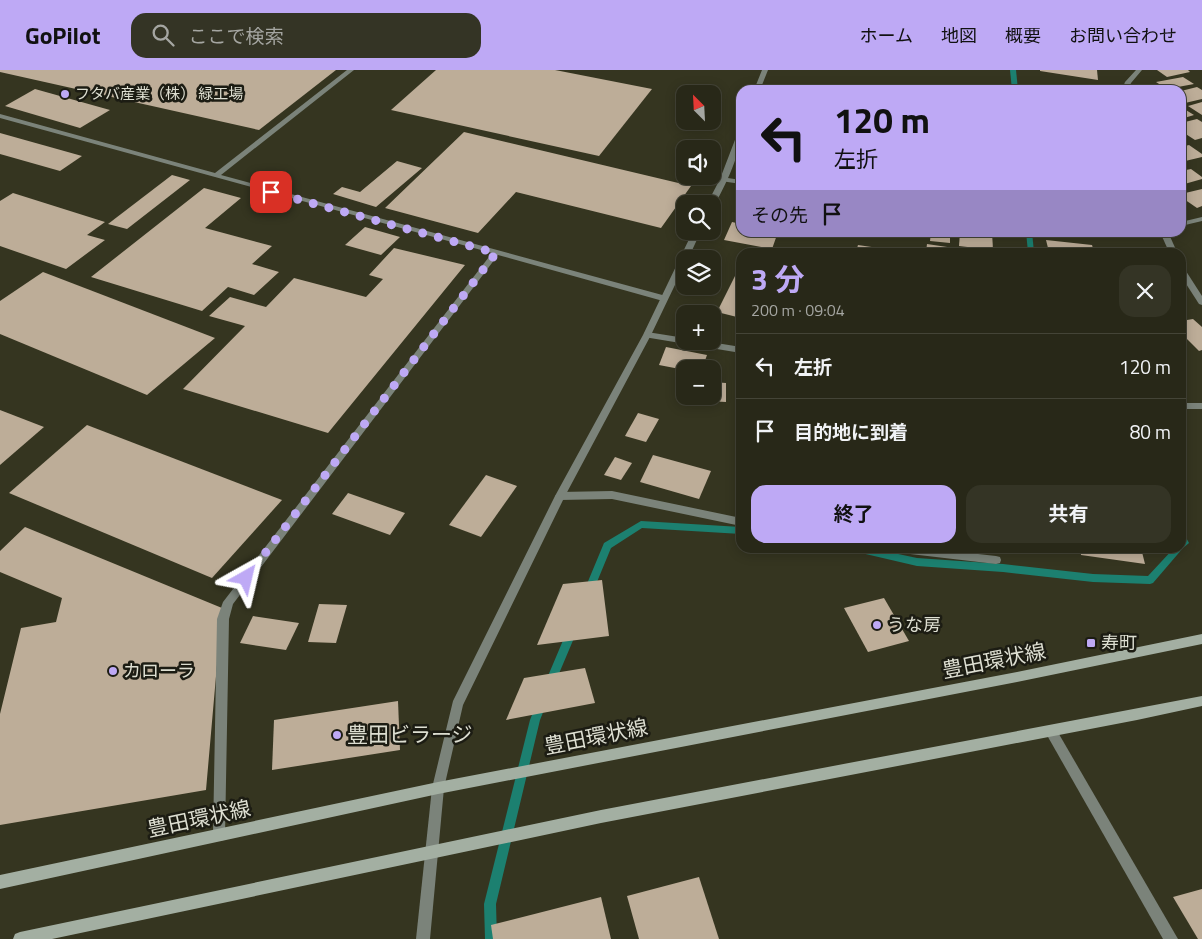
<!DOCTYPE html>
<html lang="ja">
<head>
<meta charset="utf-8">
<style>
  body { margin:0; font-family:"Titillium Web","Noto Sans JP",sans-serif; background:#343425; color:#f1f3f6; height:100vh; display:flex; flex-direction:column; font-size:19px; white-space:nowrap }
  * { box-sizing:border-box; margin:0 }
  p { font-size:16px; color:#a5a6a2 }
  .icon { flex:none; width:28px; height:28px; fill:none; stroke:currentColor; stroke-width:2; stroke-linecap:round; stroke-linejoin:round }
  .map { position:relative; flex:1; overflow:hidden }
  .side { position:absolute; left:736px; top:178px; width:450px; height:305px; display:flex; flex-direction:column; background:#282818; border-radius:15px; box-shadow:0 2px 12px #0003,0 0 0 1px #444437 }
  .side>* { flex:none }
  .banner { position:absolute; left:736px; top:15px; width:450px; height:152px; border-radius:15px; box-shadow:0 2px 12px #0003,0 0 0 1px #444437; background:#bea9f5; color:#111; overflow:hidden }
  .needle { width:32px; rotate:336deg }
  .tools { position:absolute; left:676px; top:15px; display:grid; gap:10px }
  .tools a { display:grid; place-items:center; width:45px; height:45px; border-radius:10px; background:#282818; box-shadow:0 2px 12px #0003,0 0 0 1px #444437; font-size:25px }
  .pin { position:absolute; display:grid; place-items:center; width:42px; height:42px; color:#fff; margin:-21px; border-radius:10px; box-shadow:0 2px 8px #0006 }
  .me { position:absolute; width:55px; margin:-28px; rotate:37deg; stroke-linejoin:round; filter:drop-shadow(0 0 4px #0008) }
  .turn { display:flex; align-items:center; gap:18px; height:105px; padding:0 15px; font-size:22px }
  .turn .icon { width:65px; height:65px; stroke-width:2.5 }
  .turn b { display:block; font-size:35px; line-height:42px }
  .then { display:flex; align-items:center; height:48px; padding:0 15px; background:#0003; gap:10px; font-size:19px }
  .round { display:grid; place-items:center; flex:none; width:52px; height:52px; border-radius:15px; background:#343425 }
  .head { display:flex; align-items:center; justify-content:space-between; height:85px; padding:0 15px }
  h1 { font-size:30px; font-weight:700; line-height:38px; color:#bea9f5 }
  .cta { display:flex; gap:10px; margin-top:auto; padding:10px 15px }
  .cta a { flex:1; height:58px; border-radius:15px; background:#bea9f5; color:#111; font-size:20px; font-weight:700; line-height:58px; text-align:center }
  .cta a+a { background:#343425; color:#f1f3f6 }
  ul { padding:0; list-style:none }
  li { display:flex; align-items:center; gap:15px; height:65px; padding:0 15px; border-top:1px solid #444437 }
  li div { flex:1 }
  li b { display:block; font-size:19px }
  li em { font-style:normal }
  header { display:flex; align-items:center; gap:30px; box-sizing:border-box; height:70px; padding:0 25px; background:#bea9f5; color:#111 }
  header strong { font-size:24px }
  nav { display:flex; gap:28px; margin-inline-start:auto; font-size:18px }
  .search { width:350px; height:45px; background:#343425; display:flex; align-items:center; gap:12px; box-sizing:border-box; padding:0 18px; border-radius:15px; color:#a5a6a2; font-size:19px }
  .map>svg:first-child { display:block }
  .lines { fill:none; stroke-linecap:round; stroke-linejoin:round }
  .stream { fill:#1c8070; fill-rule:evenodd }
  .building { fill:#bdad98 }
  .minor { fill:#7b837a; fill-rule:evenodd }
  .tertiary { fill:#7b837a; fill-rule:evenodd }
  .secondary { fill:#a3afa2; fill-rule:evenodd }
  .route { stroke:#bea9f5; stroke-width:9; stroke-dasharray:0 16.2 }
  .poi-dot { fill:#bea9f5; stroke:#1c1c13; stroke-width:2 }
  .labels { text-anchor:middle; stroke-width:5; stroke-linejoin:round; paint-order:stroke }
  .far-poi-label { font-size:15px; fill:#ddded1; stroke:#1c1c13; text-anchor:start }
  .poi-label { font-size:18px; fill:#ddded1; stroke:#1c1c13; text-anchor:start }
  .near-street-label { font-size:21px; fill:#ddded1; stroke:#1c1c13 }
  .near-poi-label { font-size:21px; fill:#ddded1; stroke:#1c1c13; text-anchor:start }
</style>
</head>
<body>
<header>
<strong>GoPilot</strong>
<div class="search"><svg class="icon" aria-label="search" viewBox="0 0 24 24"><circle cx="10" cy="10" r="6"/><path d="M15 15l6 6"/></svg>ここで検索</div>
<nav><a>ホーム</a><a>地図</a><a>概要</a><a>お問い合わせ</a></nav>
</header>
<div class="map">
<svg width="1202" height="869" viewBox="0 0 1202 869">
  <rect width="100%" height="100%" fill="#353520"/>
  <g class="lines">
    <!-- stream -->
    <g class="stream">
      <path d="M1010,0h6l2,20h-6z"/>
      <path d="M1026,162h6l2,20h-6z"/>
      <path d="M641,451l100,6v7l-99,-6 -31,20 -19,46 -3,1 -3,-1 -2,-3 20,-48z"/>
      <path d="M1181,464h3l5,9 -6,5 -30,35 -3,1 -57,-2 -90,-10 -86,-6 -60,-14 -3,-1 -2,-3h18l47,10 86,6 90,10 55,2 26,-28h7z"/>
      <path d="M572,557l3,1 2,3 -22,52 -1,3 -4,1 -4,-1 -1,-3 22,-52 2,-3z"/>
      <path d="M541,630l4,2 1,3 -6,15 -44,184 1,35h-12l-1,-35 46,-184 7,-18z"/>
    </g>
  </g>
  <!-- building -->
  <g class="building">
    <path d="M0,0h336l-77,60 -259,-58z"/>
    <path d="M436,0h119l97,19 -53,67 -208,-46z"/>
    <path d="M1040,0h57l1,10 -58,-9z"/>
    <path d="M1157,0h31l2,2 -23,5z"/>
    <path d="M1183,7l11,7 -27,5 -11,-7z"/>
    <path d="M1142,15l21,4 -1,1h-22z"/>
    <path d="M1197,17l5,3v9l-17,4 -4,-2v-10z"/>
    <path d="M35,19l75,21 -30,18 -75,-22z"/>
    <path d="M1202,32v13l-14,-9z"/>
    <path d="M1181,37l13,8 -13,4z"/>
    <path d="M1197,49l5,3v16l-7,2 -14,-9v-8z"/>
    <path d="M464,62l227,54 -30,42 -145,-36 -38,41 -93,-25z"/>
    <path d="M0,63l82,23 -22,15 -60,-17z"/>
    <path d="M1189,75l13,9v3l-21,5v-15z"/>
    <path d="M397,91l25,7 -46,39 -43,-13 9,-7 18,5z"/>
    <path d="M1191,99l11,8v2l-21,6v-14z"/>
    <path d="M172,105l18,5 -63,49 -19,-5z"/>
    <path d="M204,118l37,10 -36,30 67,18 -20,18 27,8 -25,23 -26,-8 -26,24 -111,-34z"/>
    <path d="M1202,119v17l-5,2 -16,-11v-3z"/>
    <path d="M13,123l92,29 -18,13 18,5 -39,29 -66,-23v-45z"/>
    <path d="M732,152l9,2v8h37l-6,17 -48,-9z"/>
    <path d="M365,157l35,10 -19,18 -36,-10z"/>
    <path d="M931,162h19v11l-20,-2z"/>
    <path d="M960,162h32l1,18 -34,-4z"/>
    <path d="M1046,170l46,5 2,7h-45z"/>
    <path d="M927,174l27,4 -1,4h-27z"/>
    <path d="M858,175l34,5 -1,2h-35z"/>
    <path d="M394,178l71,17 -137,168 -145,-44 62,-63 -36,-10 21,-19 36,10 28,-29 72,19 17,-18 -14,-4z"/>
    <path d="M741,194v54l-24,-6z"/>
    <path d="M43,202l172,66 -68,57 -147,-61v-33z"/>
    <path d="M1193,249l9,8v23l-3,1 -18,-18v-12z"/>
    <path d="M666,277l41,8 -5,14 -17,1 -26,-5z"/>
    <path d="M712,312l14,1v19l-36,-2v-4h22z"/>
    <path d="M0,340l44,17 -44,38z"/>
    <path d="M638,343l21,6 -13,23 -21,-6z"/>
    <path d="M87,355l195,75 -70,78 -203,-85z"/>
    <path d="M653,385l58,16 -12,28 -59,-17z"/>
    <path d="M615,387l17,6 -11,17 -17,-5z"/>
    <path d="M486,405l31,11 -36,51 -32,-12z"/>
    <path d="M348,423l57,20 -15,22 -58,-21z"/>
    <path d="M25,457l197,81 -16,182 -206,35v-111l21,-86 35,-6 6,-24 -62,-26v-21z"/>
    <path d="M1080,478h61l4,16 -64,-9z"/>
    <path d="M602,510l7,56 -72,9 26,-61z"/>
    <path d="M884,528l25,43 -41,11 -24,-44z"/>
    <path d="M319,534l28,1 -11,38 -28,-1z"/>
    <path d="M253,546l46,7 -13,27 -46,-7z"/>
    <path d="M585,598l10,35 -89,17 18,-42z"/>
    <path d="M398,631l2,49 -128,20 2,-50z"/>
    <path d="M699,807l20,62h-80l-12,-43z"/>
    <path d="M1202,819v50h-4l-25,-42z"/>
    <path d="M601,827l10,42h-118l-2,-14z"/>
  </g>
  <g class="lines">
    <!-- minor -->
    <g class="minor">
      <path d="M347,0h7l-133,105 445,121 1,2 -4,3 -165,-46 -265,349 -4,15 -4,216 -1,5 -5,1 -5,-1 -1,-5 4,-216 6,-17 269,-349 -492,-135v-4l215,59z"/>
      <path d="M1136,0h6l-11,13 -3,7h-6l3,-8z"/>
      <path d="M721,107l20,3v4l-20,-3z"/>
      <path d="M1202,147v4l-21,5v-4z"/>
      <path d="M1054,162h93c-14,8 -79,8 -93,0z"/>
      <path d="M1160,162h8l9,20h-8z"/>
      <path d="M1181,198h3l18,28v9l-3,-1 -18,-28z"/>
      <path d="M647,262l38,6v3h19l37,6v6l-97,-16v-4z"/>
      <rect x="1181" y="333" width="21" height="6"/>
      <path d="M612,421l129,27v8l-129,-27 -52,1 -5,-4 5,-4z"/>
      <path d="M888,478h36l72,8 4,1 1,3 -1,3 -4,1 -103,-12 -4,-1z"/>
      <path d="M1052,657l4,2 122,210h-15l-115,-202 -2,-4 2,-4z"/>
      <path d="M438,712l4,2 2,4 -14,151h-14l16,-151 2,-4z"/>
    </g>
    <!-- tertiary -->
    <g class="tertiary">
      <path d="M762,0h6l-8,20h-6z"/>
      <path d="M741,60c1,22 -16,56 -27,76l-2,-2h-5l13,-25 18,-47z"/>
      <path d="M693,161h8l-13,28h-3v5l-34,71 -86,161 -102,209 -19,83 -2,4 -4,2 -4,-2 -2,-4 21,-87 102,-205 88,-161z"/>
    </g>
    <!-- secondary -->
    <g class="secondary">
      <path d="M1202,564v10l-185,38 -579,112 -438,95v-14l438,-93 579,-110z"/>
      <path d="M1202,626v10l-65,14 -536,103 -549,116h-39l2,-5 5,-2 581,-122z"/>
    </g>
  </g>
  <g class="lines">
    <!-- route -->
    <path class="route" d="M246,508l250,-325 -225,-61"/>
  </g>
  <!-- markers -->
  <g class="poi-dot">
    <circle cx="65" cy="24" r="5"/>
    <circle cx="877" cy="555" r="5"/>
    <rect x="1086" y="568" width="10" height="10" rx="2.5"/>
    <circle cx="113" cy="601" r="5"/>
    <circle cx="337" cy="665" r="5"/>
  </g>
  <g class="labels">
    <!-- far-poi labels -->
    <g class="far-poi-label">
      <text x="75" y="29">フタバ産業（株） 緑工場</text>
    </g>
    <!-- poi labels -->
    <g class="poi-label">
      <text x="887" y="561">うな房</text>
      <text x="1101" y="579">寿町</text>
      <text x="123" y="607">カローラ</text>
    </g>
    <!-- near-street labels -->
    <g class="near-street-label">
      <text transform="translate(994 591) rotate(-11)" y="7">豊田環状線</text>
      <text transform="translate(596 667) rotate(-11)" y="7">豊田環状線</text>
      <text transform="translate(199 749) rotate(-12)" y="7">豊田環状線</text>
    </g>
    <!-- near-poi labels -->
    <g class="near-poi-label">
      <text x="347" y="672">豊田ビラージ</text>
    </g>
  </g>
</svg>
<div class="tools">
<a><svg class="needle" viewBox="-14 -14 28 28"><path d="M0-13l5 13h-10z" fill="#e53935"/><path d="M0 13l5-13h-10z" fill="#a5a6a2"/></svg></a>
<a><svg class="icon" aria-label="sound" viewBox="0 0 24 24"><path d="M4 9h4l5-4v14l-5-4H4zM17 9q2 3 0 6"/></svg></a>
<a><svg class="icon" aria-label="search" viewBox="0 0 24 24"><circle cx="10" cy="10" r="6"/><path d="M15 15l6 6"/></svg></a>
<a><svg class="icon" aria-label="layers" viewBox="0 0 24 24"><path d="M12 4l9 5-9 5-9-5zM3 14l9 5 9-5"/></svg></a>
<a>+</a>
<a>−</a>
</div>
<div class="pin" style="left:271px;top:122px;background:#d93025"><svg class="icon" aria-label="arrive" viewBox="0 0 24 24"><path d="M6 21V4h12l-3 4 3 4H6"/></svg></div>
<svg class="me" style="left:246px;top:508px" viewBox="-20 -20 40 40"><path d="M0-17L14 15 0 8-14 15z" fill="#bea9f5" stroke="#fff" stroke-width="4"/></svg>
<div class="banner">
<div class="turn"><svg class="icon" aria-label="left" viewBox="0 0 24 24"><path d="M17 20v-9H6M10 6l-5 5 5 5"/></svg><div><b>120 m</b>左折</div></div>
<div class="then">その先<svg class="icon" aria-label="arrive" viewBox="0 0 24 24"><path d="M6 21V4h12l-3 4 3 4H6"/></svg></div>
</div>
<section class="side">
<div class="head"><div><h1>3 分</h1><p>200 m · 09:04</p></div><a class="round"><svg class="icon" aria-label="close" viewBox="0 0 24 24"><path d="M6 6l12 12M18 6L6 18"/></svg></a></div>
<ul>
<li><svg class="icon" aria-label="left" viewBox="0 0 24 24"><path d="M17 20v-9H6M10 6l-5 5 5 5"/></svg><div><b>左折</b></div><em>120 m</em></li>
<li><svg class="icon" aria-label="arrive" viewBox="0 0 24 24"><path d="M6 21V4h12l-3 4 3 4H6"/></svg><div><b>目的地に到着</b></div><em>80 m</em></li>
</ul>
<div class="cta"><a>終了</a><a>共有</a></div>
</section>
</div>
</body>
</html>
